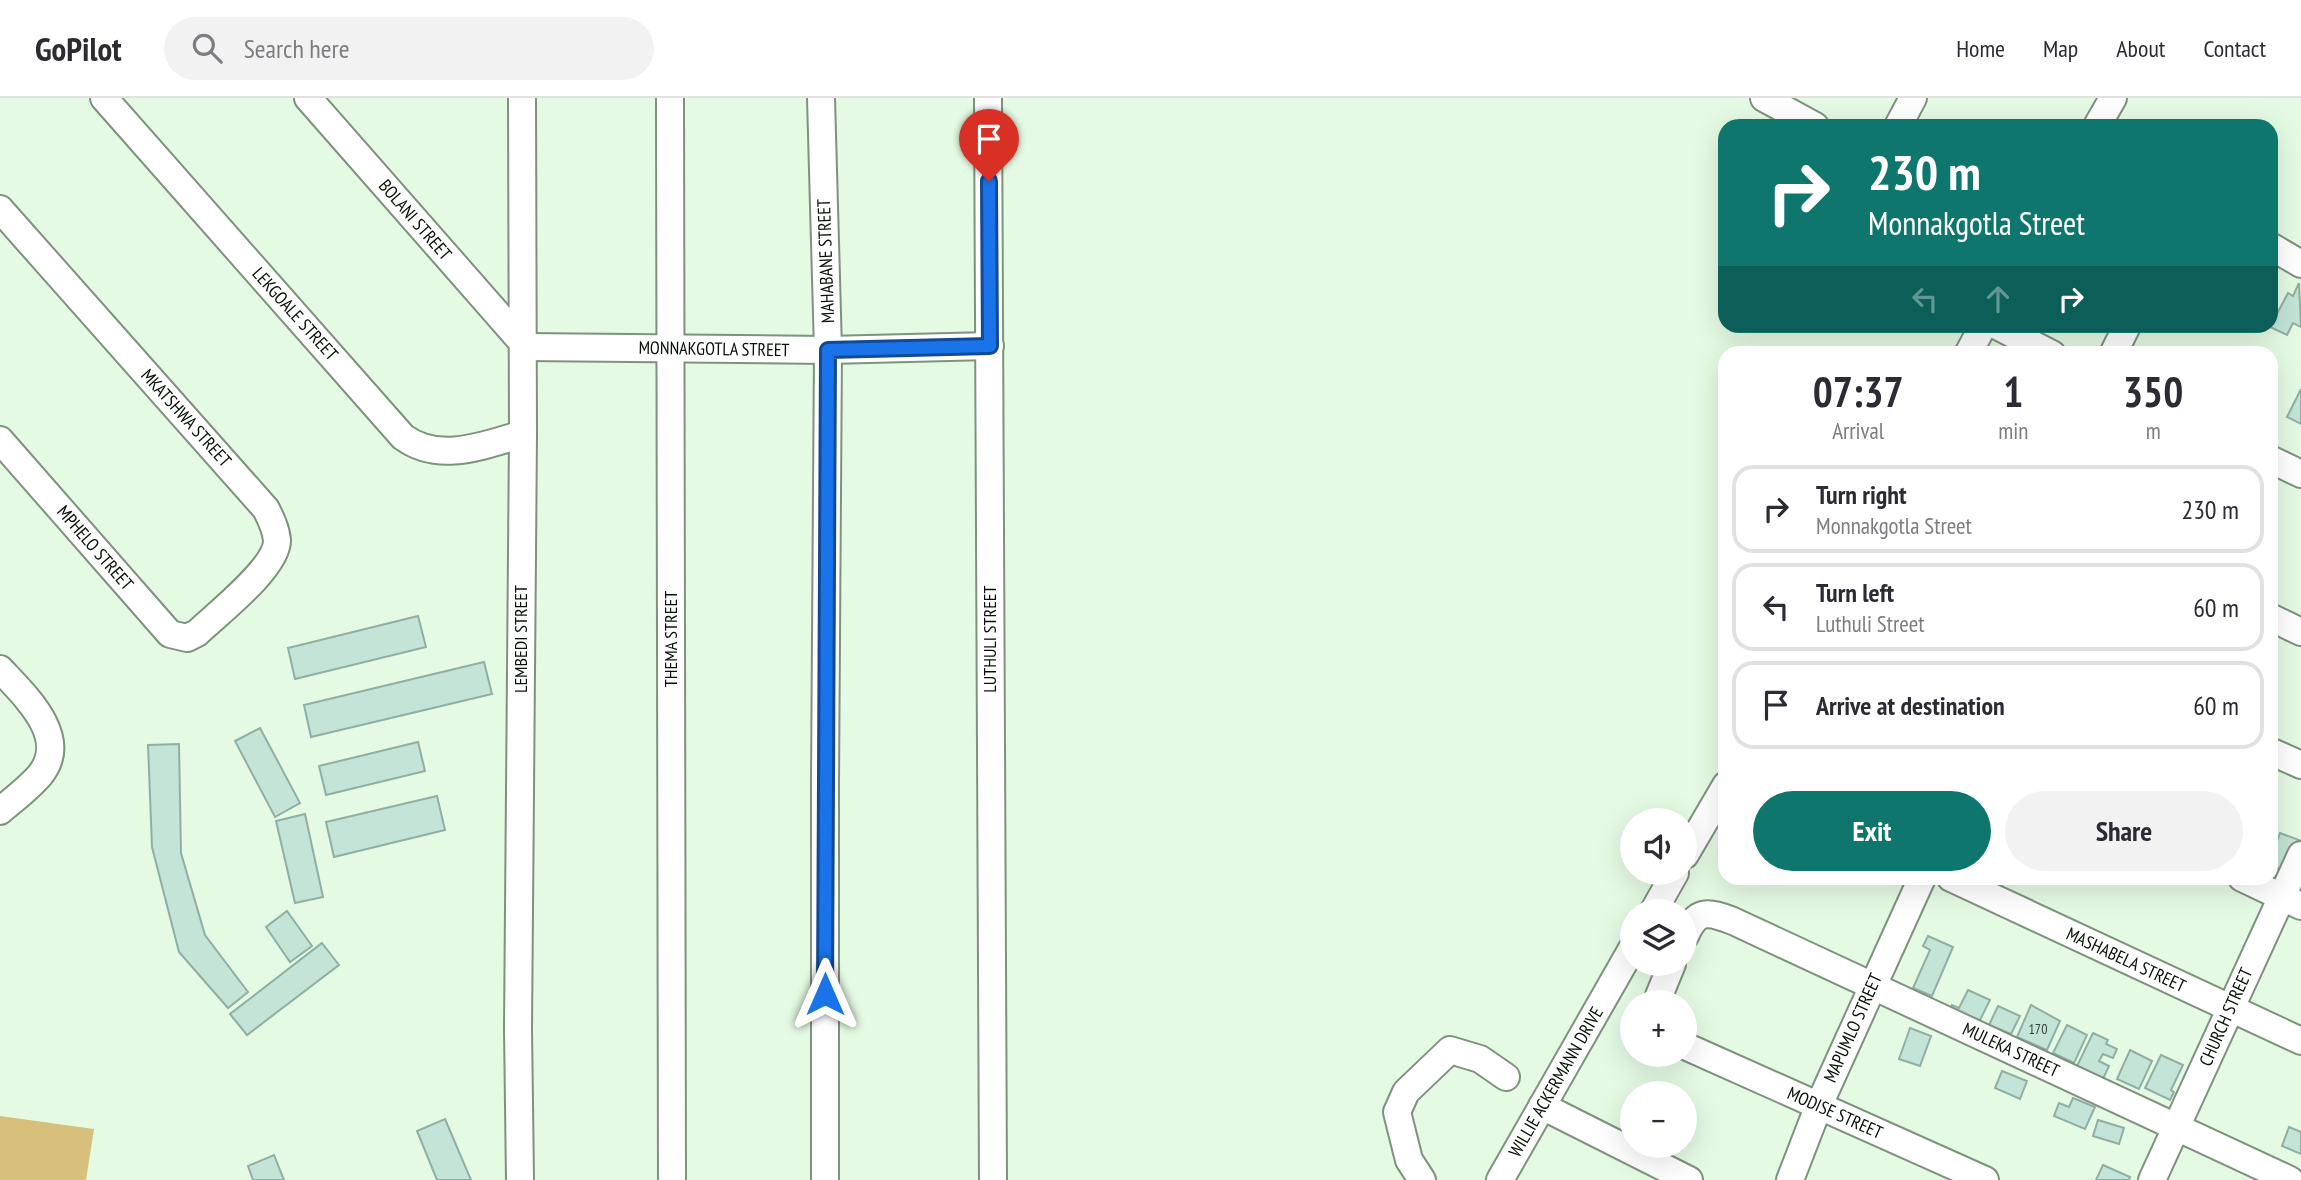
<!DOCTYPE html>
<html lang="en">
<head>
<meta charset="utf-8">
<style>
  body { margin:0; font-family:"PT Sans Narrow",sans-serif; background:#f2f2f3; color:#2b2b33; height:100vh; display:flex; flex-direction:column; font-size:26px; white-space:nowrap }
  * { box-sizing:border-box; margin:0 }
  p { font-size:23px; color:#7c7c81 }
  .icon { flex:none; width:38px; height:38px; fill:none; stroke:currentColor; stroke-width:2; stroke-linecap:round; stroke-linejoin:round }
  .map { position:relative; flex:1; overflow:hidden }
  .panel { position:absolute; left:1718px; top:248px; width:560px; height:539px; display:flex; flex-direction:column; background:#fff; border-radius:21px; box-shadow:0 7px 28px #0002 }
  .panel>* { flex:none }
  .top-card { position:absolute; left:1718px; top:21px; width:560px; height:214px; border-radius:21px; box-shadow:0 7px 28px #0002; background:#0f766e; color:#fff; overflow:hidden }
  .fabs { position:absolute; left:1620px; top:710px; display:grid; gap:14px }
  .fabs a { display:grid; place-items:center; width:77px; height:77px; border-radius:50%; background:#fff; box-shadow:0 7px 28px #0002; font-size:35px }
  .pin { position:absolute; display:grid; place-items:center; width:60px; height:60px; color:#fff; margin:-72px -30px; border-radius:50% 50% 50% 0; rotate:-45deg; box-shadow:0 0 7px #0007 }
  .pin .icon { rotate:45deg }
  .me { position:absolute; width:77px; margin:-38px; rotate:0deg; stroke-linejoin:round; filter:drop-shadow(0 0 5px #0008) }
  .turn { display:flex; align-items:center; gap:24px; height:147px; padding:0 35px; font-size:32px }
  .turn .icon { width:91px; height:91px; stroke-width:2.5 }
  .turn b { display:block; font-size:49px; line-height:60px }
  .lanes { display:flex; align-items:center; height:66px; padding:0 35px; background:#0003; justify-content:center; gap:35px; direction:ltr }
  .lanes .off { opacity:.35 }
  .eta { display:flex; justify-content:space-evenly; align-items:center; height:119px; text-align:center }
  .eta b { font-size:42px; font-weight:800; line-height:49px }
  .action { display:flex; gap:14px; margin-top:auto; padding:14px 35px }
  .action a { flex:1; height:80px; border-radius:42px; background:#0f766e; color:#fff; font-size:28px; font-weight:800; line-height:80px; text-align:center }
  .action a+a { background:#f2f2f3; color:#2b2b33 }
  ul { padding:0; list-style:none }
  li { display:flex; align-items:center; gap:21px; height:88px; margin:0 14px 10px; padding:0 21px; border:4px solid #e1e1e2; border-radius:21px }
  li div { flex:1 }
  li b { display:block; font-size:26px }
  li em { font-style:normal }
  header { display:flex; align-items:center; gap:42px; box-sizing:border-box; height:98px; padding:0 35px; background:#fff; border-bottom:2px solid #e1e1e2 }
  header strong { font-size:33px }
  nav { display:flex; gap:38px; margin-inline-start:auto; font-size:24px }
  .search { width:490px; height:63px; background:#f2f2f3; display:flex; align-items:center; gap:18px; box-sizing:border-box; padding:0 24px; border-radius:38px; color:#7c7c81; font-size:26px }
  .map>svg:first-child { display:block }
  .green { fill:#d7c07c }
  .building { fill:#c3e4d7; stroke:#90afa4; stroke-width:2 }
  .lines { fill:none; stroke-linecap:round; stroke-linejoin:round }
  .minor-casing { stroke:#7e927e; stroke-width:30 }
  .minor { stroke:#fff; stroke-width:26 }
  .route-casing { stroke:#114b97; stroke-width:18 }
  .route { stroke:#1a73e8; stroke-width:12 }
  .labels { text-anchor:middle; stroke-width:6; stroke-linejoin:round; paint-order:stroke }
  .number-label { font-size:14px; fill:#37443c }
  .street-label { font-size:18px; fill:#080f08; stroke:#fff }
</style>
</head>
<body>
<header>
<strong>GoPilot</strong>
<div class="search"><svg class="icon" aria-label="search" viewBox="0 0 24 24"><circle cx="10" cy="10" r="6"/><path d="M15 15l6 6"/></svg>Search here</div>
<nav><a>Home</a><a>Map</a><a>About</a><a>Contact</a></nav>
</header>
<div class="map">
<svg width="2301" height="1082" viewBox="0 0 2301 1082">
  <rect width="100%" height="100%" fill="#e4fae3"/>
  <!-- green -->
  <path class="green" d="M0,1018l94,13 -8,51h-86z"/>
  <!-- building -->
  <g class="building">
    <path d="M2299,185l2,44 -8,-4 -6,12 -17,-8 18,-34 5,3z"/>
    <path d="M2301,291v35l-14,-7z"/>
    <path d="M418,518l8,31 -131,32 -7,-31z"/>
    <path d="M484,564l8,32 -181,43 -7,-32z"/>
    <path d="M260,630l40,75 -25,14 -40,-76z"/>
    <path d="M418,644l7,29 -99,24 -7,-29z"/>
    <path d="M179,646l2,109 24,82 43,57 -20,16 -49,-56 -27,-105 -4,-102z"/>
    <path d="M437,698l8,34 -111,27 -8,-35z"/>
    <path d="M305,716l18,83 -28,6 -19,-82z"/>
    <path d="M2280,735l19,7 -12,32 -15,-6v-11z"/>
    <path d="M287,813l25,35 -22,16 -24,-35z"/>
    <path d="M1928,838l25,11 -21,49 -19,-8 17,-38 -7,-4z"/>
    <path d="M322,845l17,22 -92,70 -17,-21z"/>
    <path d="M1968,892l22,10 -11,22 -28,-14 1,-3 7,3z"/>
    <path d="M2031,907l29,16 -13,29 -30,-13z"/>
    <path d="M1998,908l22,10 -9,18 -22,-9z"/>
    <path d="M2067,927l20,10 -13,28 -21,-10z"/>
    <path d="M1910,930l21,8 -11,30 -21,-7z"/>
    <path d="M2093,935l15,7 -2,4 11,5 -4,9 -10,-4 -4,7 10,5 -6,13 -26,-13z"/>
    <path d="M2130,952l22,11 -13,28 -22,-10z"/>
    <path d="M2161,957l22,10 -12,25 3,2 -4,8 -25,-12z"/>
    <path d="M2002,973l25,10 -7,18 -25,-11z"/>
    <path d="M2073,1000l22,9 -10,22 -31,-13 5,-13 10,4z"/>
    <path d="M445,1021l26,61h-34l-20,-49z"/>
    <path d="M2098,1022l26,8 -5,16 -26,-8z"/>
    <path d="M2289,1029l12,5v22l-19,-8z"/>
    <path d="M274,1057l10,25h-31l-5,-14z"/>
    <path d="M2103,1067l27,12 -1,3h-33z"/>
  </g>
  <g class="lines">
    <!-- minor casing -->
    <g class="minor-casing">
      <g id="minor">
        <path d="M104,0l299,339c37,27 81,8 120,-3"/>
        <path d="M308,0l215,245"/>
        <path d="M670,0l2,1082"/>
        <path d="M821,0l7,252 -3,431v399"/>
        <path d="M988,0l5,1082"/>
        <path d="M1764,0l51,28"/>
        <path d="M1898,28l15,-28"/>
        <path d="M2097,28l16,-28"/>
        <path d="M0,111l266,300c5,10 10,20 11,31 1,27 -60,74 -80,93l-10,5 -17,-4 -170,-194"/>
        <path d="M2272,149l29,17"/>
        <path d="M1997,228l55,28"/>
        <path d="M523,249l305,3 162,-4"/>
        <path d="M1968,256l15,-28"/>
        <path d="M2113,256l14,-28"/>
        <path d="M2272,362l29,14"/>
        <path d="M2272,520l29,14"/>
        <path d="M0,571c24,26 71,68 40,106 -11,13 -27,25 -40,36"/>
        <path d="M2272,654l29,13"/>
        <path d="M1685,757l41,-70"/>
        <path d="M1951,780l350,163"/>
        <path d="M2242,780l59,28"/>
        <path d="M1653,814l22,-39"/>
        <path d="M1685,838c12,-27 22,-25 48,-15l557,259"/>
        <path d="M1656,905l16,-39"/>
        <path d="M1685,948l300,134"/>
        <path d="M1542,1008l147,74"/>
        <path d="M520,1082l-2,-152 5,-594 -1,-336"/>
        <path d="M1422,1082l-13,-20 -12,-48 9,-20 44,-42 30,9 26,18"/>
        <path d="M1500,1082l133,-233"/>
        <path d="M1790,1082l29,-75 103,-227"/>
        <path d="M2152,1082l149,-325"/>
      </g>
    </g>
    <!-- minor -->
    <use href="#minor" class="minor"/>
  </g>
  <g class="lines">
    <!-- route casing -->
    <g class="route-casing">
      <path id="route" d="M825,896l3,-644 162,-4 -1,-165"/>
    </g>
    <!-- route -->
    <use href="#route" class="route"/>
  </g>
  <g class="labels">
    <!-- number labels -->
    <g class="number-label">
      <text x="2038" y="936">170</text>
    </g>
    <!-- street labels -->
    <g class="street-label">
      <text transform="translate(415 122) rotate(49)" y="6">BOLANI STREET</text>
      <text transform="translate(826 163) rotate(-92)" y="6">MAHABANE STREET</text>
      <text transform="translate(295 216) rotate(48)" y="6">LEKGOALE STREET</text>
      <text transform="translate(714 251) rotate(1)" y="6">MONNAKGOTLA STREET</text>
      <text transform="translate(186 320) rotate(48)" y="6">MKATSHWA STREET</text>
      <text transform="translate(95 450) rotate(49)" y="6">MPHELO STREET</text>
      <text transform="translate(521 541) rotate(-90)" y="6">LEMBEDI STREET</text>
      <text transform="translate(671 541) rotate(-90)" y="6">THEMA STREET</text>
      <text transform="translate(990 541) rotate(-90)" y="6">LUTHULI STREET</text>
      <text transform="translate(2126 862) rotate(25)" y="6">MASHABELA STREET</text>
      <text transform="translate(2226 919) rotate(-66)" y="6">CHURCH STREET</text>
      <text transform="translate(1853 930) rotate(-66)" y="6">MAPUMLO STREET</text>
      <text transform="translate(2011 952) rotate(25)" y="6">MULEKA STREET</text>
      <text transform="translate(1556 984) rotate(-60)" y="6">WILLIE ACKERMANN DRIVE</text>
      <text transform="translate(1835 1015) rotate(24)" y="6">MODISE STREET</text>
    </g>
  </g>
</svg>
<div class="fabs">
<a><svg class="icon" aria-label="sound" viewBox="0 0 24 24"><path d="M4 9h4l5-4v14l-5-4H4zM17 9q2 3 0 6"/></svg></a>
<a><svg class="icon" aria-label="layers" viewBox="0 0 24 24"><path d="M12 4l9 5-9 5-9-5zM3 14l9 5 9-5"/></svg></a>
<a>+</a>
<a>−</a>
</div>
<div class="pin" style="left:989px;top:83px;background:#d93025"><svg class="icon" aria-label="arrive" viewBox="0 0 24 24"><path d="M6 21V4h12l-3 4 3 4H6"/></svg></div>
<svg class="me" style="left:825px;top:896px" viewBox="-20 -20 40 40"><path d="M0-17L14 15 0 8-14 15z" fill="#1a73e8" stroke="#fff" stroke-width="4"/></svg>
<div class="top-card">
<div class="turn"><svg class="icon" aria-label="right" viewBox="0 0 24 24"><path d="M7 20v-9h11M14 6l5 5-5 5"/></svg><div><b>230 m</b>Monnakgotla Street</div></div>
<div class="lanes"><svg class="icon off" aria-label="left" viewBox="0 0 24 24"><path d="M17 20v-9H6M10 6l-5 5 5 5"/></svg><svg class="icon off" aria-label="ahead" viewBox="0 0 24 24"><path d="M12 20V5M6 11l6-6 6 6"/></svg><svg class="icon" aria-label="right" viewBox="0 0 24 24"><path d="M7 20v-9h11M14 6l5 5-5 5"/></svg></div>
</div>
<section class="panel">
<div class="eta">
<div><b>07:37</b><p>Arrival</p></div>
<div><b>1</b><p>min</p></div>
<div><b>350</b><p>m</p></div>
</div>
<ul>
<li><svg class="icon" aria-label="right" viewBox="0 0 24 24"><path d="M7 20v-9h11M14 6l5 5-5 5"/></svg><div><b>Turn right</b><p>Monnakgotla Street</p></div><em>230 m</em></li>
<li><svg class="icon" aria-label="left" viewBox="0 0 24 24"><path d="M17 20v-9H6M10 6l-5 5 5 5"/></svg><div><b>Turn left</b><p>Luthuli Street</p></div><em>60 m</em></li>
<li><svg class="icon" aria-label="arrive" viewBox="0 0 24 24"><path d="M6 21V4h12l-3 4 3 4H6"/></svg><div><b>Arrive at destination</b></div><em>60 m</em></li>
</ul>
<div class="action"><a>Exit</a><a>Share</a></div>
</section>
</div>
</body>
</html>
